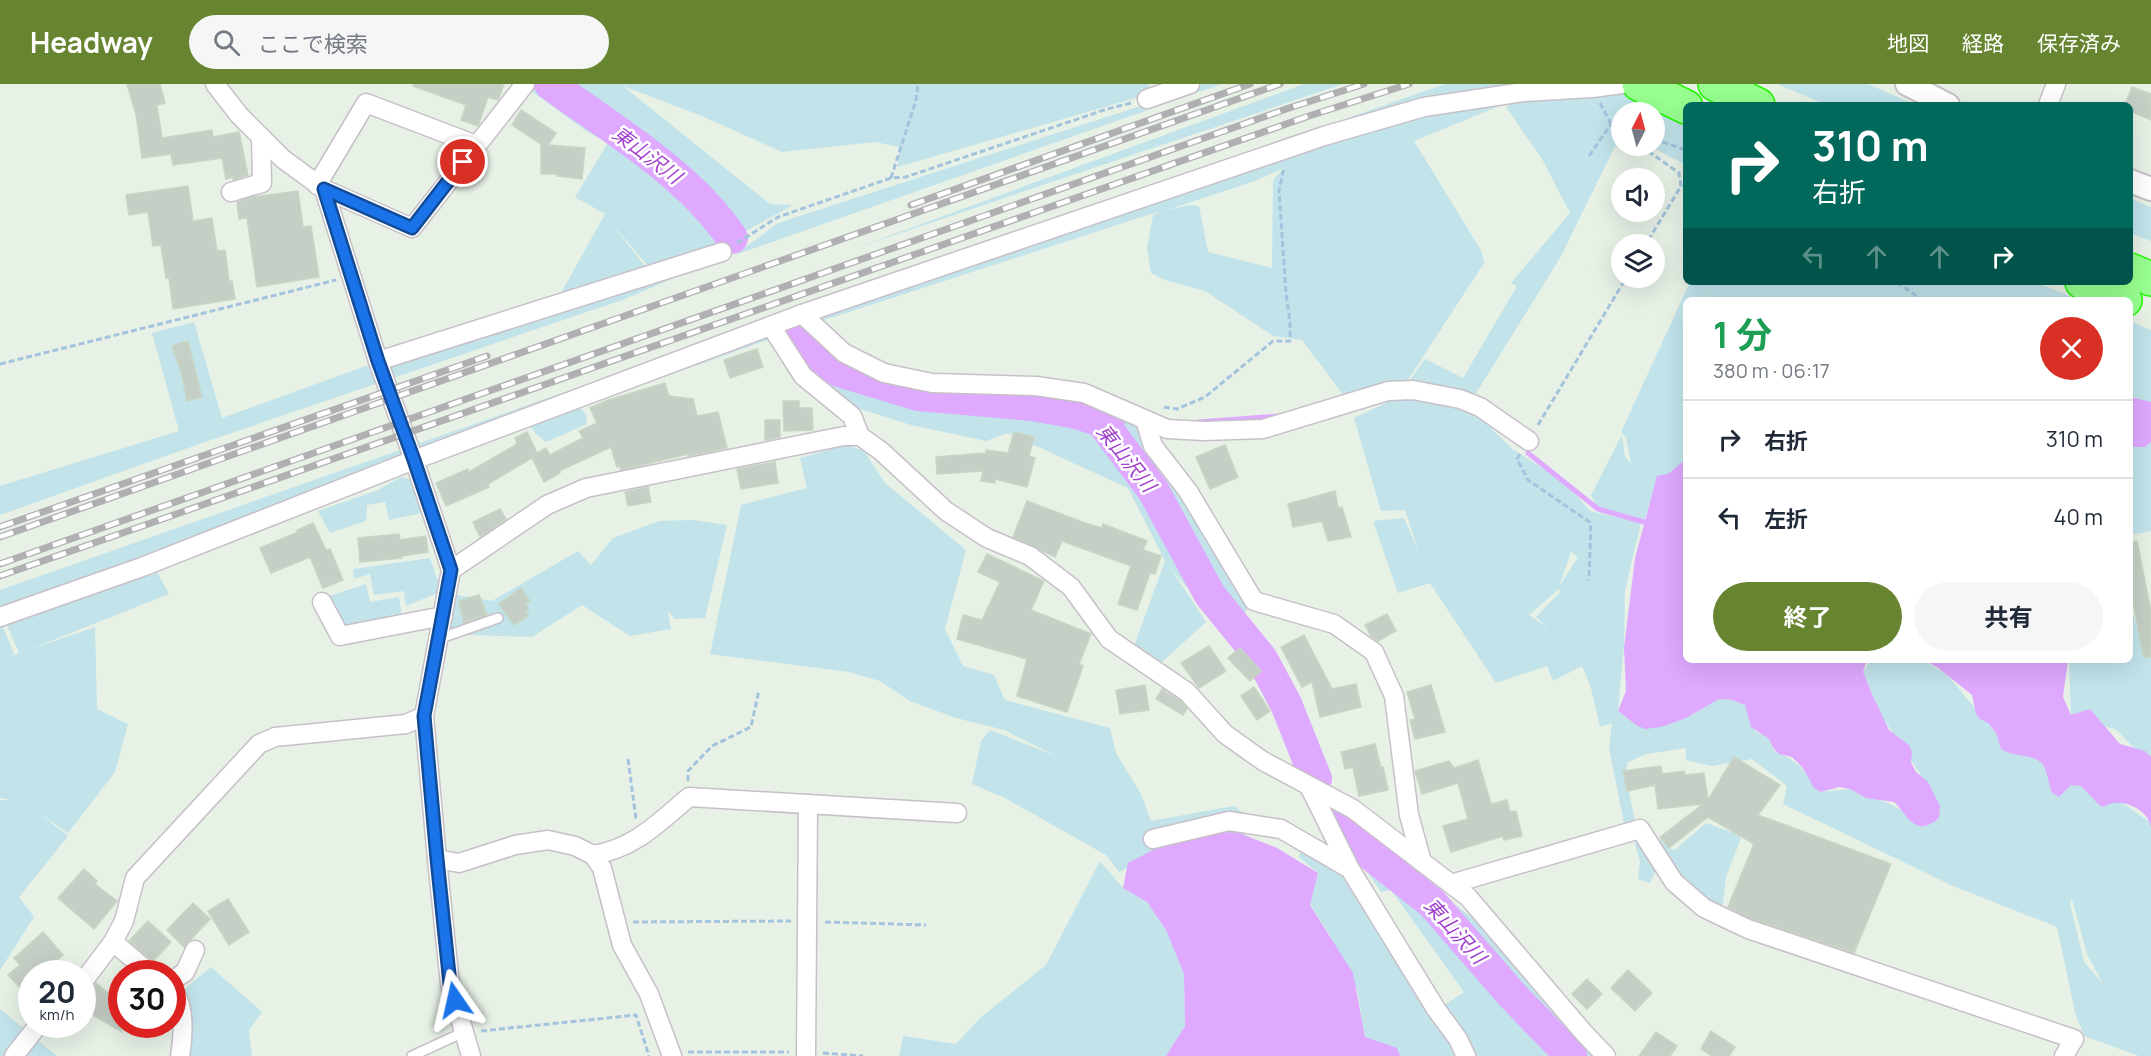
<!DOCTYPE html>
<html lang="ja">
<head>
<meta charset="utf-8">
<style>
  body { margin:0; font-family:Manrope,"Noto Sans JP",sans-serif; background:#f6f6f7; color:#1f2937; height:100vh; display:flex; flex-direction:column; font-size:22px; white-space:nowrap }
  * { box-sizing:border-box; margin:0 }
  p { font-size:20px; color:#747a83 }
  .icon { flex:none; width:33px; height:33px; fill:none; stroke:currentColor; stroke-width:2; stroke-linecap:round; stroke-linejoin:round }
  .map { position:relative; flex:1; overflow:hidden }
  .panel { position:absolute; left:1683px; top:213px; width:450px; height:366px; display:flex; flex-direction:column; background:#fff; border-radius:9px; box-shadow:0 6px 24px #0002 }
  .panel>* { flex:none }
  .guide { position:absolute; left:1683px; top:18px; width:450px; height:183px; border-radius:9px; box-shadow:0 6px 24px #0002; background:#00695c; color:#fff; overflow:hidden }
  .needle { width:39px; rotate:6deg }
  .fabs { position:absolute; left:1611px; top:18px; display:grid; gap:12px }
  .fabs a { display:grid; place-items:center; width:54px; height:54px; border-radius:50%; background:#fff; box-shadow:0 6px 24px #0002; font-size:30px }
  .speed { position:absolute; left:18px; top:876px; display:flex; gap:12px; font-size:30px; font-weight:700; text-align:center }
  .speed>* { display:grid; place-content:center; width:78px; height:78px; border-radius:50%; background:#fff; box-shadow:0 6px 24px #0002; line-height:1 }
  .speed small { font-size:15px; font-weight:400 }
  .speed .limit { border:9px solid #d22; background:#fff; color:#111 }
  .pin { position:absolute; display:grid; place-items:center; width:51px; height:51px; color:#fff; margin:-26px; border:3px solid #fff; border-radius:50%; box-shadow:0 2px 6px #0007 }
  .me { position:absolute; width:66px; margin:-33px; rotate:349deg; stroke-linejoin:round; filter:drop-shadow(0 0 4px #0008) }
  .turn { display:flex; align-items:center; gap:21px; height:126px; padding:0 30px; font-size:27px }
  .turn .icon { width:78px; height:78px; stroke-width:2.5 }
  .turn b { display:block; font-size:42px; line-height:51px }
  .lanes { display:flex; align-items:center; height:57px; padding:0 30px; background:#0003; justify-content:center; gap:30px; direction:ltr }
  .lanes .off { opacity:.35 }
  .round { display:grid; place-items:center; flex:none; width:63px; height:63px; border-radius:32px; background:#f6f6f7 }
  .head { display:flex; align-items:center; justify-content:space-between; height:102px; padding:0 30px }
  h1 { font-size:36px; font-weight:700; line-height:45px; color:#1e9e55 }
  .button { display:flex; gap:12px; margin-top:auto; padding:12px 30px }
  .button a { flex:1; height:69px; border-radius:36px; background:#678530; color:#fff; font-size:24px; font-weight:700; line-height:69px; text-align:center }
  .button a+a { background:#f6f6f7; color:#1f2937 }
  ul { padding:0; list-style:none }
  li { display:flex; align-items:center; gap:18px; height:78px; padding:0 30px; border-top:2px solid #e0e1e3 }
  li div { flex:1 }
  li b { display:block; font-size:22px }
  li em { font-style:normal }
  header { display:flex; align-items:center; gap:36px; box-sizing:border-box; height:84px; padding:0 30px; background:#678530; color:#fff }
  header strong { font-size:28px }
  nav { display:flex; gap:33px; margin-inline-start:auto; font-size:21px }
  .search { width:420px; height:54px; background:#f6f6f7; display:flex; align-items:center; gap:15px; box-sizing:border-box; padding:0 21px; border-radius:33px; color:#747a83; font-size:22px }
  .map>svg:first-child { display:block }
  .green { fill:#c2e3ea; fill-rule:evenodd }
  .water { fill:#dea9ff }
  .lines { fill:none; stroke-linecap:round; stroke-linejoin:round }
  .stream { stroke:#dea9ff; stroke-width:5 }
  .river { stroke:#dea9ff; stroke-width:32 }
  .building { fill:#c6cfc5; stroke:#c7d6c4; stroke-width:1.5 }
  .service-casing { stroke:#c7c0c8; stroke-width:12 }
  .minor-casing { stroke:#c7c0c8; stroke-width:21 }
  .tertiary-casing { stroke:#c7c0c8; stroke-width:26 }
  .motorway-casing { stroke:#21f800; stroke-width:36 }
  .path { stroke:#a4c4dd; stroke-width:3; stroke-dasharray:6 3; stroke-linecap:butt }
  .service { stroke:#fff; stroke-width:9 }
  .minor { stroke:#fff; stroke-width:18 }
  .tertiary { stroke:#fff; stroke-width:22 }
  .motorway { stroke:#98ff90; stroke-width:33 }
  .rail-casing { stroke:#b0afb1; stroke-width:7 }
  .rail { stroke:#fff; stroke-width:4.5; stroke-dasharray:14; stroke-linecap:butt }
  .route-casing { stroke:#114b97; stroke-width:15 }
  .route { stroke:#1a73e8; stroke-width:10 }
  .labels { text-anchor:middle; stroke-width:5; stroke-linejoin:round; paint-order:stroke }
  .water-label { font-size:20px; font-style:italic; fill:#a241cd; stroke:#fff }
</style>
</head>
<body>
<header>
<strong>Headway</strong>
<div class="search"><svg class="icon" aria-label="search" viewBox="0 0 24 24"><circle cx="10" cy="10" r="6"/><path d="M15 15l6 6"/></svg>ここで検索</div>
<nav><a>地図</a><a>経路</a><a>保存済み</a></nav>
</header>
<div class="map">
<svg width="2151" height="972" viewBox="0 0 2151 972">
  <rect width="100%" height="100%" fill="#e7f1e6"/>
  <!-- green -->
  <g class="green">
    <path d="M522,0h627v10l-251,73 1,-20 -24,-5 -93,10 -80,-36 -79,-30 147,118 23,1 -74,41 -8,-12 7,16 -70,16 -40,-47 40,51 -89,31 2,-8 44,-79 -30,-17 33,-54 -22,-12z"/>
    <path d="M1198,0h24l-487,171 43,-32 375,-121z"/>
    <path d="M1304,0h39l-490,165z"/>
    <path d="M1445,0h162l79,39v42l-36,-19h4v-34h-32l-1,22 -61,124 -87,140 -68,-11 20,-28 38,19 54,-92 -6,-3 59,-70 -28,-54 -36,-52 8,-5h-5l-95,39 68,111 2,11 -80,123 -59,11 -43,-57 -29,-4 -68,-45 -40,-11 -14,-7 -4,-25 6,-33 7,-4 -351,114 75,48 200,20 61,27 109,181 -23,28 -14,-6 -47,-56 36,55 -45,41 -28,-14 32,-88 -37,-73 -120,-55 -22,8 -75,-16 -51,-16 -33,-26 -40,-50 -207,74 6,8 1,9 -41,18 -11,-9 -5,-8 -530,187v-22zM1284,84l-11,12 -1,88 -64,-16 -9,-46 -9,-1 -23,5 85,-28z"/>
    <path d="M1777,0h91l48,21h-89z"/>
    <path d="M2130,114l21,9v34l-21,-8z"/>
    <path d="M697,184l-72,31 -420,143 -205,73v-29l179,-55 -27,-98 42,-11 28,96 152,-55z"/>
    <path d="M1690,198h345l44,18h-393v160l-37,44 -5,18 -46,-13 -7,-14 31,-60 3,22 6,6 -5,-25 -5,-6z"/>
    <path d="M2130,237l21,9v75l-21,-7z"/>
    <path d="M1405,310l73,21 34,34 52,32 26,30 51,12 -16,67 -1,55 -6,66 18,14 56,-10 27,-17 13,2 13,5 10,26 14,8 6,13c22,6 32,22 46,40l29,-3 35,13 47,22 3,-28 -54,-81 -18,-43 8,-12h52l24,15 49,58 125,69 30,21v233h-12l-55,-20 -9,-24 -18,-85 -106,-42 -168,-81 4,-18 -35,-27 -40,7 -26,-6v-12l-40,6 -18,8 -3,12 12,56 -12,-2 -16,-80 3,-25 -12,4 -9,-39 -9,-22 -29,15 -6,-15 -51,17 -66,-100 -32,10 -25,-72 31,-3 15,35 -14,-43 -24,1 -27,-93zM1571,468l7,5 -18,28v-1zM1559,505l1,3 -24,25 13,12 -20,-14zM2072,815l15,55 16,30 -19,-22 -14,-59z"/>
    <path d="M2151,358v89l-21,4v-88h15z"/>
    <path d="M847,361l17,6 21,32 81,67 -21,79 18,37 31,9 11,25 105,28 6,25 25,41 10,27 83,-15 22,16 -12,13 -67,11 -58,26 -13,-17 -103,-58 -31,-13 9,-43 9,-11 66,26 -52,-26 -48,-12 -46,-17 -30,-20 -31,-9 -139,-18 31,-149 66,-17 -7,-30z"/>
    <path d="M401,393l14,4 7,32 -33,7 -4,-18 -18,3 -1,16 -36,12 -12,-22 58,-20z"/>
    <path d="M693,436l34,5 -22,93 -30,1 -7,-8 3,18 -41,7 -48,-31 -50,32 -93,-3 8,-41 45,8 86,-50 13,14 22,-27 46,-17z"/>
    <path d="M430,474l9,26 -2,9 -31,13 -2,-15 -30,4 -4,-21 -16,5 -1,-10z"/>
    <path d="M156,486l13,24 -141,56 67,-23 2,82 31,15 -13,48 -47,61 -30,-21 30,24 -49,61 15,20 -34,53v-170h12l-12,-2v-171h3l11,27 -8,4 13,-5 -13,-30z"/>
    <path d="M366,500l4,18 29,-5 3,20 -60,14 -15,-34z"/>
    <path d="M2130,520l10,33 11,-2v131l-34,-36 -46,-15 -2,-55h61z"/>
    <path d="M1338,731l128,98 53,44 91,99h-144l-29,-46 27,-18 -73,-102 -10,2 -52,-76z"/>
    <path d="M1706,739l28,10 7,5 -15,39 -3,26 -7,7 -56,-50 -10,23 -12,-4 2,-17 -5,-18 1,-8 23,3 10,9 6,2z"/>
    <path d="M1305,756l46,30 113,186h-64l-35,-19 -8,-47 -25,-51 -22,-35 8,-31 -19,-16z"/>
    <path d="M1100,777l23,27 24,14 19,28 18,41 1,55 -19,30h-267l4,-20 53,8 24,-26 66,-53z"/>
    <path d="M211,883l51,45 -13,18 3,26h-72l-3,-61z"/>
    <path d="M0,925l57,47h-57z"/>
  </g>
  <!-- water -->
  <g class="water">
    <path d="M2130,313l21,5v40l-6,5h-15z"/>
    <path d="M1686,375v201h181l-4,12 9,22 17,36 20,15 3,7 -1,10 5,10 12,10 12,24 -1,12c-24,21 -31,-3 -45,-16l-28,-4 -16,-9 -11,-2 -18,5 -7,-4 -11,-20 -11,-11 -13,-3 -5,-5 -5,-10 -18,-12 -6,-22 -13,-5 -13,-1 -33,19 -25,9 -16,2 -9,-4 -18,-14 8,-20 -2,-43 11,-90 22,-82 11,-2z"/>
    <path d="M1924,576h144l-5,37 8,18 19,-6 30,35 25,7 6,6v70c-3,-19 -33,-31 -47,-20l-5,-2 -18,-19 -10,-1 -12,12 -7,-4c-2,-6 -6,-23 -8,-27 -8,-13 -29,-8 -43,-17l-5,-16 -8,-10 -8,-4 -4,-5 -4,-19 -34,-27z"/>
    <path d="M1192,746l47,3 38,15 41,25 -8,32 43,68 12,64 32,11 3,8h-234l19,-30 -1,-52 -18,-44 -19,-28 -24,-14 5,-25z"/>
  </g>
  <g class="lines">
    <!-- stream -->
    <g class="stream">
      <path d="M1101,337l21,2"/>
      <path d="M1199,338l81,-6"/>
      <path d="M1528,369l70,56 46,13"/>
    </g>
    <!-- river -->
    <g class="river">
      <path d="M550,0c62,45 139,90 182,154"/>
      <path d="M789,245l19,18 31,24 79,24 114,10 45,8 24,8 52,69 57,105 52,64 24,45 30,75"/>
      <path d="M1333,729l14,23 85,67 80,92 59,61"/>
    </g>
  </g>
  <!-- building -->
  <g class="building">
    <path d="M127,0h33l5,19 -8,2 5,33 50,-8 1,7 26,-5 9,43 -15,5v-3l-7,2 -4,-21 -49,7 -2,-11 -29,4 -6,-44z"/>
    <path d="M414,0h90l-6,16 -10,-3 -10,29 -17,-6 5,-15 -53,-19z"/>
    <path d="M2132,3l19,7v26l-21,-9v-6h-5z"/>
    <path d="M521,26l35,23 -8,12 37,3 -3,31 -25,-3v-2h-16v-30l-29,-19z"/>
    <path d="M188,102l5,35 19,-3 5,33 8,-1 4,31h3l3,18 -62,10 -4,-31h-3l-5,-33 -8,1 -5,-34 -19,3 -3,-20z"/>
    <path d="M298,107l5,36 8,-1 8,51 -62,10 -10,-69 -8,1 -2,-17 15,-5z"/>
    <path d="M188,257l14,56 -15,4 -6,-30 -9,-25z"/>
    <path d="M757,265l6,18 -33,11 -6,-18z"/>
    <path d="M665,299l4,13 24,3 4,17 21,-4 9,36 -39,8v-2l-67,16 -1,-4 -3,1 -6,-20 -52,24 1,2 -16,9 -12,-24 -44,26 1,3 -43,19 -10,-23 32,-14 1,3 48,-28 -2,-6 12,-6 10,21 9,-5 4,7 33,-17 -4,-7 18,-8 -7,-15 18,-8z"/>
    <path d="M783,317h16v7h13l1,22 -29,1z"/>
    <path d="M765,336h15v17l-15,3z"/>
    <path d="M1014,348l20,5 -5,19 6,2 -8,29 -32,-8v4l-14,-2 2,-10 -46,3 -1,-17 50,-4v-3l22,3z"/>
    <path d="M1225,361l13,32 -28,12 -14,-32z"/>
    <path d="M775,378l3,21 -37,6 -4,-20z"/>
    <path d="M648,403l3,15 -23,4 -3,-14z"/>
    <path d="M1335,407l3,17 4,-1 9,30 -23,4 -6,-20 -29,6 -5,-23z"/>
    <path d="M1027,417l61,23 14,4 1,-4 44,17 -4,9 18,6 -6,18 -5,-1 -13,37 -19,-6 13,-38 -69,-25 -7,16 -42,-20z"/>
    <path d="M500,425l6,10 -26,18 -7,-15z"/>
    <path d="M313,439l13,27 4,-1 13,31 -20,8 -13,-31 -39,16 -11,-25 38,-16 -1,-2z"/>
    <path d="M399,450l1,6 26,-4 2,16 -26,4v2l-42,4 -2,-24z"/>
    <path d="M2137,457l14,71v45h-7l-14,-70v-45z"/>
    <path d="M987,470l57,27 -13,29 60,24 -12,30 4,2 -16,46 -50,-16 10,-37 -70,-20 6,-24 19,5 18,-38 -22,-10z"/>
    <path d="M521,504l9,13 -5,3 4,5 -4,3 3,4 -14,9 -15,-21z"/>
    <path d="M479,511l8,20 -23,8 -5,-22z"/>
    <path d="M1387,530l9,17 -18,10 -7,-5 -6,-11z"/>
    <path d="M1304,551l28,54 24,-5 5,23 -41,10 -8,-35 -10,5 -21,-40z"/>
    <path d="M1209,562l17,25 -27,17 -18,-25z"/>
    <path d="M1240,564l21,23 -11,10 -22,-23z"/>
    <path d="M1145,601l4,25 -29,4 -4,-24z"/>
    <path d="M1431,601l14,47 -30,7 -5,-19 5,-1 -8,-27z"/>
    <path d="M1254,603l16,24 -13,9 -16,-24z"/>
    <path d="M1162,605l18,12 7,8 -4,6 -27,-16z"/>
    <path d="M1375,660l6,24 2,-1 5,23 -29,6 -6,-29 -8,2 -4,-17z"/>
    <path d="M1734,673l46,28 -22,30 133,49 -37,89 -102,-34 -24,-12 26,-63 -46,-27 -39,31 -9,-11 43,-33 -45,5 -3,-24 -28,6 -4,-20 38,-5 1,8 22,-3 1,4 19,-2 4,27z"/>
    <path d="M1478,676l13,44 16,-4 3,12 6,-1 6,25 -18,4 -1,-4 -52,16 -8,-26 25,-7 -10,-36 -36,11 -7,-23 34,-10 5,7z"/>
    <path d="M84,785l13,12 -2,3 22,17 -23,28 -36,-31z"/>
    <path d="M228,815l21,33 -20,13 -21,-34z"/>
    <path d="M193,819l17,16 -26,28 -17,-17z"/>
    <path d="M148,837l23,21 -18,19 -24,-20z"/>
    <path d="M43,848l20,23 -20,19h-11v26l-24,-25 12,-10 -6,-7z"/>
    <path d="M1628,886l24,23 -17,18 -24,-23z"/>
    <path d="M122,889v59l-31,-18 -9,10 1,-30 8,-4 5,-7 13,11z"/>
    <path d="M1587,895l15,15 -15,15 -15,-15z"/>
    <path d="M1711,947l24,16 -6,9h-17l-11,-7z"/>
    <path d="M1656,948l21,14 -7,10h-31z"/>
  </g>
  <g class="lines">
    <!-- service casing -->
    <g class="service-casing">
      <g id="service">
        <path d="M438,555l60,-21"/>
        <path d="M412,972l52,-24"/>
      </g>
    </g>
    <!-- minor casing -->
    <g class="minor-casing">
      <g id="minor">
        <path d="M1147,15l43,-15"/>
        <path d="M2048,21l8,-21"/>
        <path d="M317,101l49,-82 110,42"/>
        <path d="M324,105l88,39 113,-144"/>
        <path d="M231,108l31,-9 -1,-46"/>
        <path d="M802,230l42,39 40,20 48,10 104,3 48,7 83,36 37,2 59,-2 125,-38 25,-1 47,9 20,8 49,34"/>
        <path d="M771,242l32,50 49,40 8,20"/>
        <path d="M378,277l344,-109"/>
        <path d="M1145,336l8,26 35,45 66,110 80,23 40,28 20,44 15,119 13,47"/>
        <path d="M451,486l96,-65 39,-17 258,-52h16l21,15 65,60 41,27 43,18 41,31 38,52 78,53 38,42 38,27 90,48 115,88 116,136 22,23"/>
        <path d="M322,518l18,34 103,-20"/>
        <path d="M0,533l142,-50 272,-107 388,-146 522,-178 100,-29 99,-15 69,-4 30,-4"/>
        <path d="M424,632l13,143 13,125 21,72"/>
        <path d="M1309,702l41,83"/>
        <path d="M1153,755l76,-18 52,8 69,40 86,140 22,30 8,17"/>
        <path d="M593,771c42,-7 65,-32 96,-58l268,16"/>
        <path d="M437,775l22,4 56,-18 33,-5 27,6 18,9 9,13 20,77 27,49 23,62"/>
        <path d="M1451,800l189,-55 34,53 30,26 44,21 326,110 -10,17"/>
        <path d="M113,858l38,32"/>
        <path d="M172,897l13,-9 10,-22"/>
        <path d="M82,899l31,-41 11,-21 11,-43 124,-134 16,-7 131,-13 18,-8 27,-146 -37,-110 -36,-99 -54,-172 -41,-30 -44,-44 -24,-31"/>
        <path d="M172,907c14,11 11,49 8,65"/>
        <path d="M14,972l25,-32"/>
        <path d="M806,972l2,-252"/>
      </g>
    </g>
    <!-- tertiary casing -->
    <g class="tertiary-casing">
      <g id="tertiary">
        <path d="M1907,0l41,21"/>
        <path d="M2130,97l21,8"/>
      </g>
    </g>
    <!-- motorway casing -->
    <g class="motorway-casing">
      <g id="motorway">
        <path d="M1639,0l47,23"/>
        <path d="M1715,0l43,21"/>
        <path d="M2130,186l21,9"/>
        <path d="M2082,198l43,18"/>
      </g>
    </g>
    <!-- path -->
    <g class="path">
      <path d="M1600,19l11,21 11,8"/>
      <path d="M1654,55l32,11"/>
      <path d="M1641,62l38,27 2,13 -35,58"/>
      <path d="M1589,72l22,-32 11,4"/>
      <path d="M891,94l25,-78 2,-16"/>
      <path d="M737,159l41,-26 113,-39 15,-1 201,-68 24,-6"/>
      <path d="M1897,198l25,18"/>
      <path d="M0,280l336,-84"/>
      <path d="M1164,323l13,2 28,-12 68,-56h17v-19l-4,-29 -7,-102 5,-24"/>
      <path d="M1538,341l88,-147"/>
      <path d="M1520,370l-3,5 11,21 63,43 -2,57"/>
      <path d="M628,675l8,60"/>
      <path d="M688,697v-10l24,-25 39,-19 8,-37"/>
      <path d="M633,838l158,-1"/>
      <path d="M825,838l101,3"/>
      <path d="M481,947l155,-16 13,41"/>
      <path d="M688,968h101"/>
      <path d="M823,969l40,3"/>
    </g>
    <!-- service -->
    <use href="#service" class="service"/>
    <!-- minor -->
    <use href="#minor" class="minor"/>
    <!-- tertiary -->
    <use href="#tertiary" class="tertiary"/>
    <!-- motorway -->
    <use href="#motorway" class="motorway"/>
    <!-- rail casing -->
    <g class="rail-casing">
      <g id="rail">
        <path d="M911,121l339,-121"/>
        <path d="M0,443l487,-171"/>
        <path d="M0,453l1280,-453"/>
        <path d="M0,480l1289,-456 75,-24"/>
        <path d="M0,492l1309,-460 100,-32"/>
      </g>
    </g>
    <!-- rail -->
    <use href="#rail" class="rail"/>
  </g>
  <g class="lines">
    <!-- route casing -->
    <g class="route-casing">
      <path id="route" d="M455,916l-5,-16 -13,-125 -13,-143 27,-146 -37,-110 -36,-99 -54,-172 88,39 51,-66"/>
    </g>
    <!-- route -->
    <use href="#route" class="route"/>
  </g>
  <g class="labels">
    <!-- water labels -->
    <g class="water-label">
      <text transform="translate(647 71) rotate(37)" y="7">東山沢川</text>
      <text transform="translate(1126 374) rotate(51)" y="7">東山沢川</text>
      <text transform="translate(1455 847) rotate(48)" y="7">東山沢川</text>
    </g>
  </g>
</svg>
<div class="fabs">
<a><svg class="needle" viewBox="-14 -14 28 28"><path d="M0-13l5 13h-10z" fill="#e53935"/><path d="M0 13l5-13h-10z" fill="#747a83"/></svg></a>
<a><svg class="icon" aria-label="sound" viewBox="0 0 24 24"><path d="M4 9h4l5-4v14l-5-4H4zM17 9q2 3 0 6"/></svg></a>
<a><svg class="icon" aria-label="layers" viewBox="0 0 24 24"><path d="M12 4l9 5-9 5-9-5zM3 14l9 5 9-5"/></svg></a>
</div>
<div class="speed"><div>20<small>km/h</small></div><div class="limit">30</div></div>
<div class="pin" style="left:463px;top:78px;background:#d93025"><svg class="icon" aria-label="arrive" viewBox="0 0 24 24"><path d="M6 21V4h12l-3 4 3 4H6"/></svg></div>
<svg class="me" style="left:455px;top:916px" viewBox="-20 -20 40 40"><path d="M0-17L14 15 0 8-14 15z" fill="#1a73e8" stroke="#fff" stroke-width="4"/></svg>
<div class="guide">
<div class="turn"><svg class="icon" aria-label="right" viewBox="0 0 24 24"><path d="M7 20v-9h11M14 6l5 5-5 5"/></svg><div><b>310 m</b>右折</div></div>
<div class="lanes"><svg class="icon off" aria-label="left" viewBox="0 0 24 24"><path d="M17 20v-9H6M10 6l-5 5 5 5"/></svg><svg class="icon off" aria-label="ahead" viewBox="0 0 24 24"><path d="M12 20V5M6 11l6-6 6 6"/></svg><svg class="icon off" aria-label="ahead" viewBox="0 0 24 24"><path d="M12 20V5M6 11l6-6 6 6"/></svg><svg class="icon" aria-label="right" viewBox="0 0 24 24"><path d="M7 20v-9h11M14 6l5 5-5 5"/></svg></div>
</div>
<section class="panel">
<div class="head"><div><h1>1 分</h1><p>380 m · 06:17</p></div><a class="round" style="background:#d93025;color:#fff"><svg class="icon" aria-label="close" viewBox="0 0 24 24"><path d="M6 6l12 12M18 6L6 18"/></svg></a></div>
<ul>
<li><svg class="icon" aria-label="right" viewBox="0 0 24 24"><path d="M7 20v-9h11M14 6l5 5-5 5"/></svg><div><b>右折</b></div><em>310 m</em></li>
<li><svg class="icon" aria-label="left" viewBox="0 0 24 24"><path d="M17 20v-9H6M10 6l-5 5 5 5"/></svg><div><b>左折</b></div><em>40 m</em></li>
</ul>
<div class="button"><a>終了</a><a>共有</a></div>
</section>
</div>
</body>
</html>
